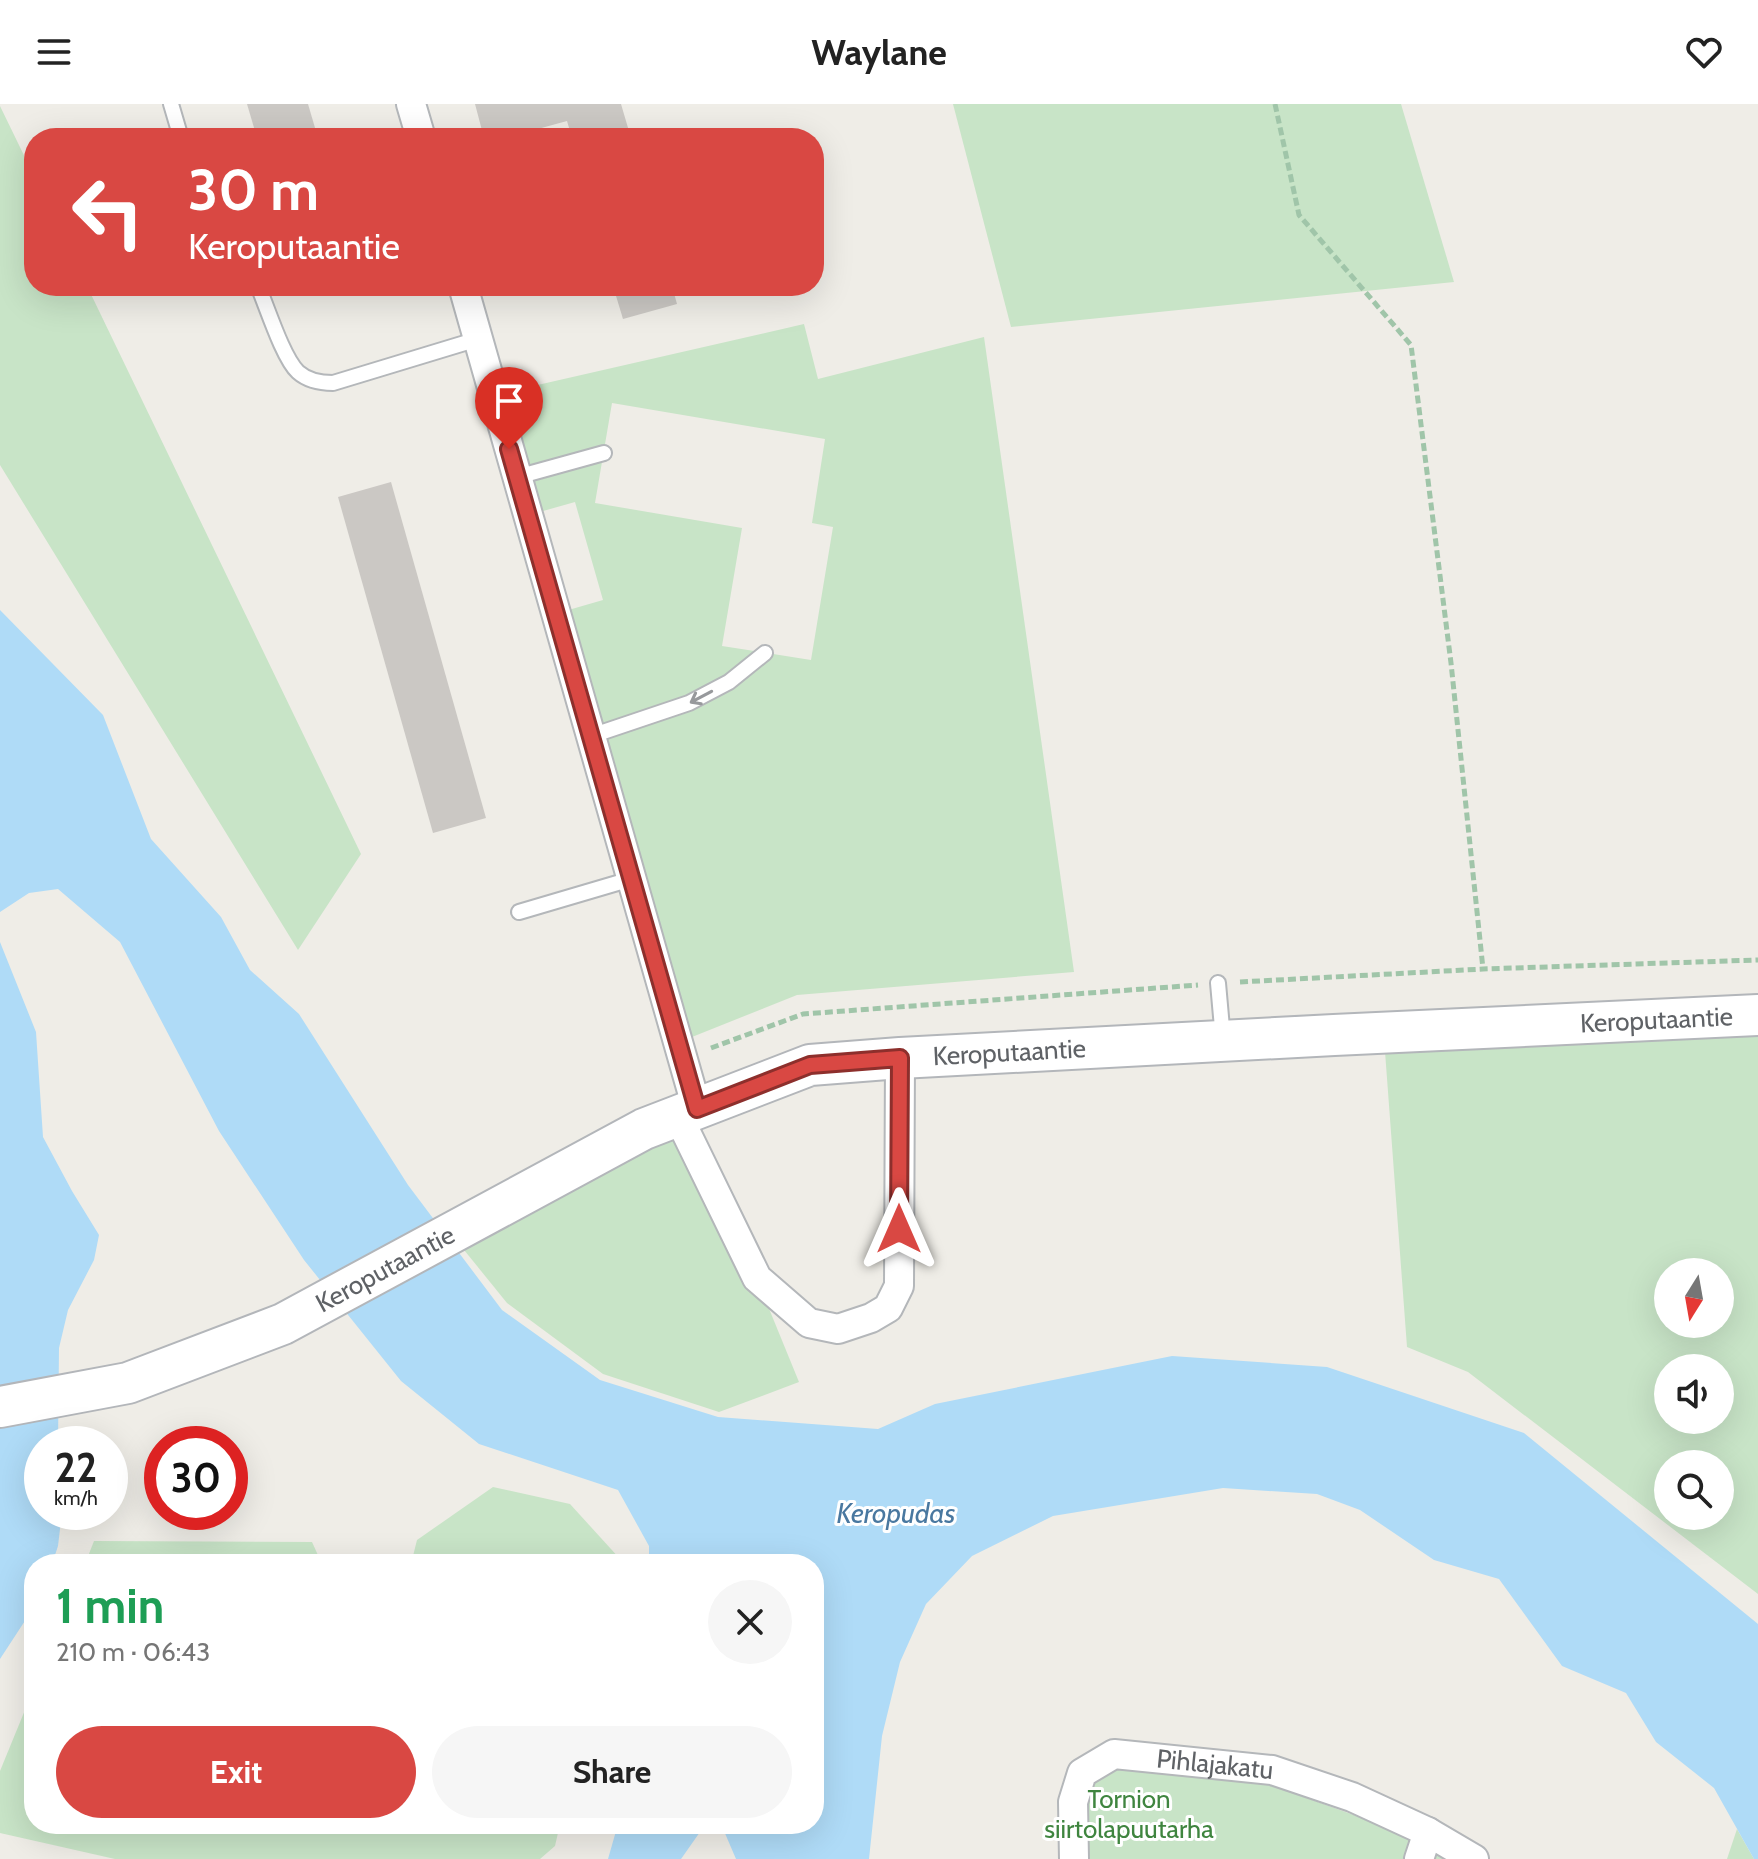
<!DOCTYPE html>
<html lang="en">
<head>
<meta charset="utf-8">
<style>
  body { margin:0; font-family:Cabin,sans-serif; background:#f6f6f6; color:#222; height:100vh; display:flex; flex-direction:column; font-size:30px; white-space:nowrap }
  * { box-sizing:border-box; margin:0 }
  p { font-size:26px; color:#767676 }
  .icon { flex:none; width:44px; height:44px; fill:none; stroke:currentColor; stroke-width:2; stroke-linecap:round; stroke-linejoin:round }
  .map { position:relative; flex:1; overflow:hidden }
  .side { position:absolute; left:24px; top:1450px; width:800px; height:280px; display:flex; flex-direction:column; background:#fff; border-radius:32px; box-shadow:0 8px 32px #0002 }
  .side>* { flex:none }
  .banner { position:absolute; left:24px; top:24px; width:800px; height:168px; border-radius:32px; box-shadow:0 8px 32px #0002; background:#d94843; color:#fff; overflow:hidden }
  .needle { width:52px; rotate:191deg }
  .buttons { position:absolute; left:1654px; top:1154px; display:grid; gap:16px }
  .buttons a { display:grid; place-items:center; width:80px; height:80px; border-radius:50%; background:#fff; box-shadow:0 8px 32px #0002; font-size:40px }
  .speed { position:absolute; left:24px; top:1322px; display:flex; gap:16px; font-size:40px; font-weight:700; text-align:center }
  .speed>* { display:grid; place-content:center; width:104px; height:104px; border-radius:50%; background:#fff; box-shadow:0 8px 32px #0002; line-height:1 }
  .speed small { font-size:20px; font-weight:400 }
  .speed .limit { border:12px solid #d22; background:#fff; color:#111 }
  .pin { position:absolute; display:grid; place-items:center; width:68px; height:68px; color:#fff; margin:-82px -34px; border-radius:50% 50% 50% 0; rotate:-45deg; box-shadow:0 0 8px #0007 }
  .pin .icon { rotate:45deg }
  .me { position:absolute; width:88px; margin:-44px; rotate:0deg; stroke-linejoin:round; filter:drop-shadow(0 0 6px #0008) }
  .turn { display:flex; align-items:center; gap:28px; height:168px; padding:0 32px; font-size:36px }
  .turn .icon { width:104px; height:104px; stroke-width:2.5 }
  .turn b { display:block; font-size:56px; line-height:68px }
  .round { display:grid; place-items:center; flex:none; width:84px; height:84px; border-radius:42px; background:#f6f6f6 }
  .overview { display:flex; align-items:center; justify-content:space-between; height:136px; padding:0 32px }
  h1 { font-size:48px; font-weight:800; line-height:60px; color:#1e9e55 }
  .action { display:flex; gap:16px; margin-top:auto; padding:16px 32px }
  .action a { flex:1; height:92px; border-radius:48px; background:#d94843; color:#fff; font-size:32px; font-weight:800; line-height:92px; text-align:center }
  .action a+a { background:#f6f6f6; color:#222 }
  header { display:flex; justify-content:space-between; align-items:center; height:104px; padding:0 32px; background:#fff; font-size:36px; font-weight:800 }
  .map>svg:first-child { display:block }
  .green { fill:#c8e4c7; fill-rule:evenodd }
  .water { fill:#afdbf7 }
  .building { fill:#cbc8c4 }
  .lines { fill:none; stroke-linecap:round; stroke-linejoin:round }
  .lane-casing { stroke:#b4b7ba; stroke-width:18 }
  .street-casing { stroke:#b4b7ba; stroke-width:32 }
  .secondary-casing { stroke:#b3b6ba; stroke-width:44 }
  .path { stroke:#a0c5a9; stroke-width:5; stroke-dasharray:8 4; stroke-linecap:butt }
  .lane { stroke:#fff; stroke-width:14 }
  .street { stroke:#fff; stroke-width:28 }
  .secondary { stroke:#fff; stroke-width:40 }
  .oneway { stroke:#97999c }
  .route-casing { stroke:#8d2f2c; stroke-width:20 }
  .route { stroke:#d94843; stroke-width:14 }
  .labels { text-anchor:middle; stroke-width:6; stroke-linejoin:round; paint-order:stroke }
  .street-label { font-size:26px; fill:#5f6266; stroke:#fff }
  .park-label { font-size:26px; fill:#3f853f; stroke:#fff }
  .water-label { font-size:28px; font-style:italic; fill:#4978a0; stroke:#fff }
</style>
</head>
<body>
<header><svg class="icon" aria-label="menu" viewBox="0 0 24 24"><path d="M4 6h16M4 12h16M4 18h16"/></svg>Waylane<svg class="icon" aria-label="heart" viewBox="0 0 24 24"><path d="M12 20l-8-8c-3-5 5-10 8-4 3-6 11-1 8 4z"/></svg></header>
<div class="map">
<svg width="1758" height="1755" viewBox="0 0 1758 1755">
  <rect width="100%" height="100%" fill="#efede7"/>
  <!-- green -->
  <g class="green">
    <path d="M953,0h448l53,178 -443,45z"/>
    <path d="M0,2l34,70v110h53l274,568 -63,96 -298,-485z"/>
    <path d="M804,220l14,55 166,-42 90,635 -277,23 -105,42 -127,-426 38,-11 -28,-98 -39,11 -33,-120zM612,299l213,36 -13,84 21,4 -22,133 -89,-14 20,-118 -147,-25z"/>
    <path d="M1758,923v567l-290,-222 -61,-25 -23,-309zM1668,1168h52v52h-52zM1668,1264h52v52h-52zM1668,1360h52v52h-52z"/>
    <path d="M694,1021l105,257 -80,30 -116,-38 -96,-71 -51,-63z"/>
    <path d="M493,1383l77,17 51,56 -1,4h-209l6,-24z"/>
    <path d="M94,1437l218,1 10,22h-237z"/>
    <path d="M34,1584v136h526l-5,22 -15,13h-425l-115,-26v-62z"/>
    <path d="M1120,1664l148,16 141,51 42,24h-368l-1,-55 12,-22z"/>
    <path d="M1737,1725l17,30h-27z"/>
  </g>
  <!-- water -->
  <g class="water">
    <path d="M0,506l103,105 48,124 70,78 29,53 49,44 109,171 94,125 98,70 118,37 160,12 57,-25 237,-48 155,11 197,66 234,191v235h-4l-40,-71 -58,-46 -30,-49 -64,-27 -63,-87 -65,-19 -74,-50 -43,-16 -94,-6 -170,28 -81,40 -46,48 -26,58 -18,74 -13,123h-133l-15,-35h93v-260h-165v-18l-31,-56 -139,-46 -78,-63 -97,-121 -85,-129 -99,-189 -62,-53 -29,4 -29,19z"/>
    <path d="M0,838l36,90 7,105 29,54 27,44 -5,25 -26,50 -9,38 -1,96h-16v68h20l-4,34 -6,18h-18v43l-34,52z"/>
    <path d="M618,1720h94l-12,8 -19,27h-73z"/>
  </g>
  <!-- building -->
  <g class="building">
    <path d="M247,0h61l10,34h-61z"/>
    <path d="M475,0h146l10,34h-59l-5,-17 -33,9 2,8h-52z"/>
    <path d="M613,182h59l5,18 -54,15z"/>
    <path d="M391,378l95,336 -53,15 -95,-336z"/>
  </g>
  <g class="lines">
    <!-- lane casing -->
    <g class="lane-casing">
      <g id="lane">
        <path d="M171,0l10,34"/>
        <path d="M258,182c9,21 25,72 40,86 10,9 22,11 35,11l145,-44"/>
        <path d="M517,373l87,-24"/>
        <path d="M591,632l98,-33 40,-21 36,-29"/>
        <path d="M519,808l112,-33"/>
        <path d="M1218,879l5,56"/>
      </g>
    </g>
    <!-- street casing -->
    <g class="street-casing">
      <g id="street">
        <path d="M411,0l10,34"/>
        <path d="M463,182l234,823"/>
        <path d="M678,1012l79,162 52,45 29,6 33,-11 17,-10 11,-22 1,-228"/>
        <path id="s1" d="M1074,1755l-1,-57 9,-29 32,-19 158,16 80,27 76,35 46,27"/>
        <path d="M1419,1755l9,-27"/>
      </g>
    </g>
    <!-- secondary casing -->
    <g class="secondary-casing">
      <g id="secondary">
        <path id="s2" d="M0,1303l128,-24 155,-59 361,-195 166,-64 90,-7 434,-23 424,-20"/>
      </g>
    </g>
    <!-- path -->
    <g class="path">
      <path d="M1275,0l24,111 112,130 40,318 32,306"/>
      <path d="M1240,878l243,-13 275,-9"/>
      <path d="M711,944l92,-34 395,-29"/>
    </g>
    <!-- lane -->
    <use href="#lane" class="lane"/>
    <!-- street -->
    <use href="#street" class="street"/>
    <!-- secondary -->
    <use href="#secondary" class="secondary"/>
  </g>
  <!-- one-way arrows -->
  <defs><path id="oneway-shaft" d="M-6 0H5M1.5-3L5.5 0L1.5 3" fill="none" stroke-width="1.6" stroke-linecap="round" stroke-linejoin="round" transform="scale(2)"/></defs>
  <use class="oneway" href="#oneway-shaft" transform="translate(701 593) rotate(152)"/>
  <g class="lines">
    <!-- route casing -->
    <g class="route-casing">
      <path id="route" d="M509,345l188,660 113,-44 90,-7 -1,171"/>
    </g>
    <!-- route -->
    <use href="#route" class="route"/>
  </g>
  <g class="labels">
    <!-- street labels -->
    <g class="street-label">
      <text dy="9" stroke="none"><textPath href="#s2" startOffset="1732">Keroputaantie</textPath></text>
      <text dy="9" stroke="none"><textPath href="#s2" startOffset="1084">Keroputaantie</textPath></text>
      <text dy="9" stroke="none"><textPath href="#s2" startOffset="412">Keroputaantie</textPath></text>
      <text dy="9" stroke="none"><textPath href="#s1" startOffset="226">Pihlajakatu</textPath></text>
    </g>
    <!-- park labels -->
    <g class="park-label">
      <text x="1129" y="1704">Tornion<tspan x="1129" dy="30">siirtolapuutarha</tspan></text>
    </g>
    <!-- water labels -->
    <g class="water-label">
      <text x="896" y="1419">Keropudas</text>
    </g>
  </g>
</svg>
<div class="buttons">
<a><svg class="needle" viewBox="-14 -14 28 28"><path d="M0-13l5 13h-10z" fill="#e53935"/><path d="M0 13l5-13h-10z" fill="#767676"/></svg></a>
<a><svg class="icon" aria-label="sound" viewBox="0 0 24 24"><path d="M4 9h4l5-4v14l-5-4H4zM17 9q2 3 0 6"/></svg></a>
<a><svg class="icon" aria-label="search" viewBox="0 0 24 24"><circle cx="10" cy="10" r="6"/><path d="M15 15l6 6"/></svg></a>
</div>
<div class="speed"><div>22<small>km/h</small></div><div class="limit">30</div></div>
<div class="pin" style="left:509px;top:345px;background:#d93025"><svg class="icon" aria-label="arrive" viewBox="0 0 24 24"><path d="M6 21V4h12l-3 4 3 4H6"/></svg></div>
<svg class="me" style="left:899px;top:1125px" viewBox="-20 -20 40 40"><path d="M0-17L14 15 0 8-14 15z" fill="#d94843" stroke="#fff" stroke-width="4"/></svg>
<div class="banner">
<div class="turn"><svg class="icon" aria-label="left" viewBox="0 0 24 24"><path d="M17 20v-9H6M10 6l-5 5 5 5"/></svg><div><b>30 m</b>Keroputaantie</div></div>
</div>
<section class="side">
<div class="overview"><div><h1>1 min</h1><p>210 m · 06:43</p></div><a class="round"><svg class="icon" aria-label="close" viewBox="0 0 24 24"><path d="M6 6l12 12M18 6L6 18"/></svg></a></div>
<div class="action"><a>Exit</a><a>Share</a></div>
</section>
</div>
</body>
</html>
